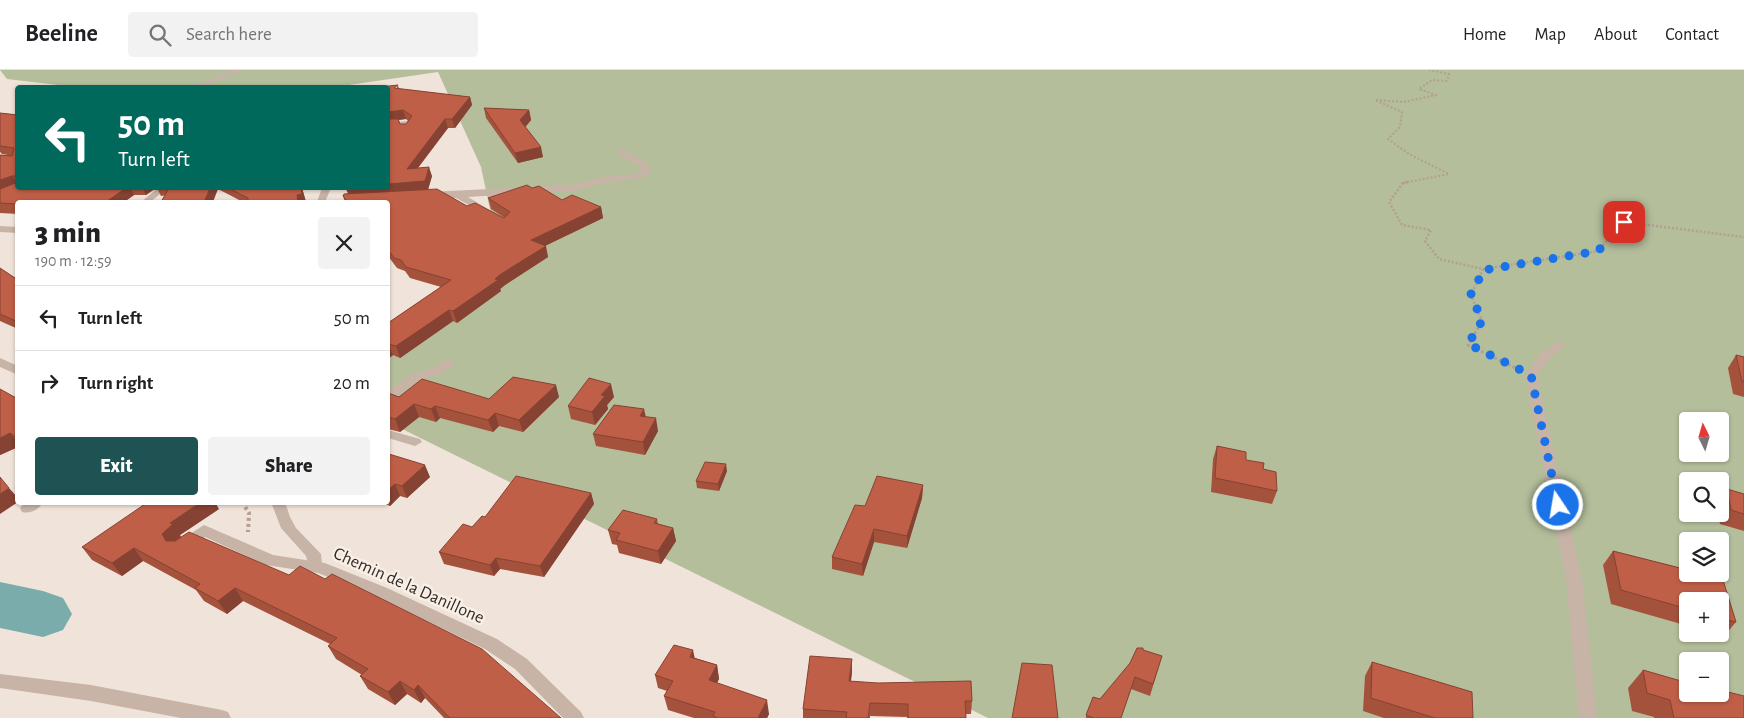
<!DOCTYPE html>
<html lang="en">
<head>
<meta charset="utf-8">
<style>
  body { margin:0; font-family:"Alegreya Sans",sans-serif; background:#f2f2f2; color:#202124; height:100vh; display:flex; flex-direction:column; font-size:19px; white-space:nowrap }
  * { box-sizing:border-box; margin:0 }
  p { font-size:16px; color:#757577 }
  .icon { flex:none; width:28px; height:28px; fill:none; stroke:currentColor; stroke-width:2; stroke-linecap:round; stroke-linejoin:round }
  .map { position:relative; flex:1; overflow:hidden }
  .side { position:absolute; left:15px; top:130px; width:375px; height:305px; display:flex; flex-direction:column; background:#fff; border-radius:5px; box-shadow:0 1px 4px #0004 }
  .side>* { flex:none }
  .hud { position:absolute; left:15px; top:15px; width:375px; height:105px; border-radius:5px; box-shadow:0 1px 4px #0004; background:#00695c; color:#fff; overflow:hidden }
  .needle { width:32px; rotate:355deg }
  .fabs { position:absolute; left:1679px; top:342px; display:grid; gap:10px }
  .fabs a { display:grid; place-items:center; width:50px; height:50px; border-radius:5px; background:#fff; box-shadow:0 1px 4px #0004; font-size:25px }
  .pin { position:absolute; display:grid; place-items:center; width:42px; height:42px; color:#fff; margin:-21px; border-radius:10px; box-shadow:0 2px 8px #0006 }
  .me { position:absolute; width:55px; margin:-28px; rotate:348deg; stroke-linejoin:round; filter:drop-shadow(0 0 4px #0008) }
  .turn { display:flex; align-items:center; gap:18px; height:105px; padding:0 20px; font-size:22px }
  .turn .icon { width:65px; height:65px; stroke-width:2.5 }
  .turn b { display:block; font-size:35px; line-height:42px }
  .round { display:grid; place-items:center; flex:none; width:52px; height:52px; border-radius:5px; background:#f2f2f2 }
  .summary { display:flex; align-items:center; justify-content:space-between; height:85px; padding:0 20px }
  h1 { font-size:30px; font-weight:800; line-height:38px }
  .primary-button { display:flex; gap:10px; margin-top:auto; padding:10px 20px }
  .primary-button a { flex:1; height:58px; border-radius:5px; background:#1e5253; color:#fff; font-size:20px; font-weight:800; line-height:58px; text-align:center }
  .primary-button a+a { background:#f2f2f2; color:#202124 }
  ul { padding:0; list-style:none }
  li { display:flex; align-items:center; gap:15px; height:65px; padding:0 20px; border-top:1px solid #e0e0e0 }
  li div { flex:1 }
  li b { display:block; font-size:19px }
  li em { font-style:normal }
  header { display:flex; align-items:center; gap:30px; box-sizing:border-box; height:70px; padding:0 25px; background:#fff; border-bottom:1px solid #e0e0e0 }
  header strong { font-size:24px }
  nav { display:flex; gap:28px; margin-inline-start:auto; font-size:18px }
  .search { width:350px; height:45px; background:#f2f2f2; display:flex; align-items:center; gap:12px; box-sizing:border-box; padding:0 18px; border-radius:5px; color:#757577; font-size:19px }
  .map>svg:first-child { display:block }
  .green { fill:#b4be9b; fill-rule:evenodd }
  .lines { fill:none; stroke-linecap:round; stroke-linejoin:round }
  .river { fill:#7aacab; fill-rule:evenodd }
  .path-far3 { stroke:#b39e91; stroke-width:2; stroke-dasharray:2 2; stroke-linecap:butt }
  .path-far2 { stroke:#b39e91; stroke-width:2.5; stroke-dasharray:2 2; stroke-linecap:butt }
  .path-far1 { stroke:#b39e91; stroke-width:3; stroke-dasharray:2.5 2.5; stroke-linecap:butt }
  .path { stroke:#b39e91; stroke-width:4; stroke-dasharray:3 3; stroke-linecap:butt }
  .service { fill:#c7b4a6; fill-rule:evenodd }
  .minor { fill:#c7b4a6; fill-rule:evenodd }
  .wall { fill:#a5523d; fill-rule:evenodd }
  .shaded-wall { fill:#864232 }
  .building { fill:#c05f47; stroke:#864232 }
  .route { stroke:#1a73e8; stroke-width:9; stroke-dasharray:0 16.2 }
  .labels { text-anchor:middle; stroke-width:5; stroke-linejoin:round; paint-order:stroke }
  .near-street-label { font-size:18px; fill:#342a27; stroke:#f8efe6 }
</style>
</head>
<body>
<header>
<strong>Beeline</strong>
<div class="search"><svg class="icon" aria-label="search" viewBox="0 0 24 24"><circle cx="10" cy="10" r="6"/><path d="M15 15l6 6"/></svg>Search here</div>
<nav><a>Home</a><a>Map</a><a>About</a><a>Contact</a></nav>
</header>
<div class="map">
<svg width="1744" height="648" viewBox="0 0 1744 648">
  <rect width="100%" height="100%" fill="#f0e4da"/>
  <!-- green -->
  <path class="green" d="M0,0h1744v648h-756l-600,-296v-64l114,-92 -21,-99 -43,-95 -103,15 -251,1 -77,-9zM1688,351h32v33h-32zM1688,411h32v33h-32zM1688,471h32v33h-32zM1688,531h32v33h-32zM1688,591h32v33h-32z"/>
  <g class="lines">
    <!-- river -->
    <path class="river" d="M0,512l43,9 20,7 9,16 -9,16 -20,7 -43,-9z"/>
    <!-- path-far3 -->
    <path class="path-far3" d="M1403,113l46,-9 -40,-20 -21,-15 12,-12 2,-15 -27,-12 29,2 32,-7 -17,-6 13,-9 15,1 2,-7 -20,-4"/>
    <!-- path-far2 -->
    <g class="path-far2">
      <path d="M1407,112l-4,1 -14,19 13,23 29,5 -6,11 14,18 44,10 -12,26 11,26 -2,3"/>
      <path d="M1483,199l115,-18 25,-29 121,15"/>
    </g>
    <!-- path-far1 -->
    <path class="path-far1" d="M1481,253l-13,22 48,23"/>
    <!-- path -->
    <path class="path" d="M242,432l7,11 -1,19"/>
    <!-- service -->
    <g class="service">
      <path d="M406,51l7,4 -4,6h-6l-1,-2 2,-3 -16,1v-4z"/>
      <path d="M621,79l24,13 6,8 -2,4 -8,4 -38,5 -31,8 -104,6 22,13v4l-3,1 -31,-17h-27l-5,-3 5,-3 143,-7 31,-8 33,-3 6,-4 -3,-4 -21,-12 -1,-2z"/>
      <path d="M158,118h10l-18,14h-9z"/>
      <path d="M322,118h9l-6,14h-8z"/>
      <path d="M0,156l18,1v6l-18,-1z"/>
      <path d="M1560,271l6,4 -17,14 -12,16 45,204 15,139h-18l-13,-139 -41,-204 16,-22z"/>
      <path d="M0,288l18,8v9l-18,-8z"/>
      <path d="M449,289l6,4 -12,10 -23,7 -28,20 -4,1v-10l24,-17 23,-7z"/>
      <path d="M388,360l32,9 2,3 -7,4 -27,-8z"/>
      <path d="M25,432h18c-4,8 -13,12 -21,10l-2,-4z"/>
      <path d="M271,432h14l5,15 6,11 25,26 1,11 -3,4 -5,2 -5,-2 -3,-13 -25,-28z"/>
    </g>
    <!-- minor -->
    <g class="minor">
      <path d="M232,0h11l-42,18h-11z"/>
      <path d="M204,455l69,30 52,8 62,25 110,51 30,20 54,53 3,6h-21l-48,-49 -30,-20 -110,-53 -57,-23 -52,-8 -61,-28c-8,6 -16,15 -26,12l-2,-4 2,-4z"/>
      <path d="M0,604l91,11 131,25 6,2 3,6h-50l-90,-17 -91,-13z"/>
    </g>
  </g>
  <!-- wall -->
  <g class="wall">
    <path d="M398,15l1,4 71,8 2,8 -17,23h-7l-30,40 14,8 -4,13 39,17 37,12h1l-14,-9 -3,-11 44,-10 30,12 39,7 2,11 -58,28 3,11 -43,28 -5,4 1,2 -44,32 -4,-2 -53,37 -7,-3 -5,4v-36l53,-36 -31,-9 -5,-7 -8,-3 -9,-12v-54h-43l-2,-6 5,-3zM406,49l2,2 -2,3h-6l-2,-4z"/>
    <path d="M484,38l45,2 2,10 -6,7 18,30 -25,6 -32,-45z"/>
    <path d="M0,43l18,2v73h138l-10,7h-12l-10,7h-106v12l-18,-1v1v-59h8l-6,-1 -2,-2z"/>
    <path d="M157,118h145l4,14h-63l-25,-13 -57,7z"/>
    <path d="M0,198l18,12v49l-18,-8z"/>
    <path d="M1736,285l8,2v40l-11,-3 -5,-26z"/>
    <path d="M388,323l11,4 90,2 70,-2 -36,35 -24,-6 -6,6 -53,-14 -4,4 -17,-5 -19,15 -12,-3z"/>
    <path d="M614,327l-7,8 1,4 -13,16 -24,-6 -3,-13z"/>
    <path d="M18,329v48l-18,8z"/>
    <path d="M646,347l12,14 -13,24 -49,-9 -3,-12z"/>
    <path d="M1217,376l46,23 14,22 -5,13 -61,-12 2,-33z"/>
    <path d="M388,385l42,22 -23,21 -7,-2 -10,10 -10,-4h8z"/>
    <path d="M727,401l-8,20 -22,-3 -1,-7z"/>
    <path d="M923,415l-1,13 -15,50 -33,-6 -11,34 -31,-7v-12l33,-51z"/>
    <path d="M1727,419l17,5v37l-24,-7 -2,-10h2v-16z"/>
    <path d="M591,423l3,11 -50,73 -44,-8 -6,7 -50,-12 -5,-12 46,-35z"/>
    <path d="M219,439l-39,26 1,2 380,181h-117l-19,-20 -4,5 -14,-9 -12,11 -27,-16 -8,-13 2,-1 -26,-16 -8,-13 2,-2 -87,-43 -16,13 -23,-13 -8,-11 -53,-29 -21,15 -30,-16 -10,-13z"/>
    <path d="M657,449l1,5 15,4 3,13 -15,23 -42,-11 -2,-8 -5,-1 -4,-14z"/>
    <path d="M1613,481l75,19v4h12l23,6 13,42 -12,14 -9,-2h5v-33h-32v25l-77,-22 -8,-39z"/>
    <path d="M1143,580l19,6 -12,40 -19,-7 -10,29h-35v-3l14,-16z"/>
    <path d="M695,588l22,7 2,14 -2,4 52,31 -2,4h-73l-26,-8 -4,-14 3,-5 -9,-3 -3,-13z"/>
    <path d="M1372,592l101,56h-89l-21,-7 2,-35z"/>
    <path d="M1643,600l82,25 3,-3 16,26h-90v-1l-22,-6 -4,-23z"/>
    <path d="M852,602l-1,9 121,20 -1,13h-5v4h-59v-1l-37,-1v2h-67v-9z"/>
  </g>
  <!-- shaded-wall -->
  <g class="shaded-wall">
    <path d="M470,27l2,8 -17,23 -3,-9z"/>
    <path d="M403,40l3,9 -18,2v2v-11z"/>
    <path d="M529,40l2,10 -8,10 -3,-10z"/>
    <path d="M445,49l3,9 -38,50 -3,-9z"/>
    <path d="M541,77l2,10 -25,6 -3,-10z"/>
    <path d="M429,97l3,9 -4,14 -78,8 -4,-9 10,-1h32v-4z"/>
    <path d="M12,106l6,8 -18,7v-11z"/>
    <path d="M126,118h5l3,7 -10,7h-18z"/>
    <path d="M142,118h14l-10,7z"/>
    <path d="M210,118h7l1,1 -5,13h-9z"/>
    <path d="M301,118h1l4,14h-8l-1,-7z"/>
    <path d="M601,137l2,11 -69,33 -3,-11z"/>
    <path d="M546,176l2,11 -43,28 -5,4 1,2 -44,32 -4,-12 48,-37z"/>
    <path d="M449,240l4,11 -53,37 -4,-12z"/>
    <path d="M388,274l5,11 -5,4z"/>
    <path d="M611,314l3,13 -7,8 1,4 -13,16 -3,-13 9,-17z"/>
    <path d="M556,315l3,12 -36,35 -4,-12z"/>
    <path d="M414,334l5,13 -19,15 -5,-13z"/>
    <path d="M435,336l5,12 -4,4 -5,-13z"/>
    <path d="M644,339l3,13 -7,-6z"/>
    <path d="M495,343l4,13 -6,6 -5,-12z"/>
    <path d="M656,348l2,13 -13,24 -2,-13z"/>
    <path d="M10,363l8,10v4l-18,8v-17z"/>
    <path d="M726,394l1,7 -8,20 -1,-7z"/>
    <path d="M425,395l5,12 -23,21 -5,-12z"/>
    <path d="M395,414l5,12 -10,10 -2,-6v-10z"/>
    <path d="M923,415l-1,13 -15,50v-12z"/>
    <path d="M9,418l9,10v4l-18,12v-20z"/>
    <path d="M591,423l3,11 -50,73 -4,-11z"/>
    <path d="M201,432h14l4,7 -39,26 1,3 -10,9 -5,-6 -4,-7 8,-11z"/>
    <path d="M673,458l3,13 -15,23 -3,-13z"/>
    <path d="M874,459v13l-11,34 -1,-12z"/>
    <path d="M134,478l9,13 -21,15 -10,-13z"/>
    <path d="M496,488l4,11 -6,7 -4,-11z"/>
    <path d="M235,518l8,13 -16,13 -9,-13z"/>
    <path d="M693,580l3,14 -6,-7z"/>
    <path d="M852,589v13l-3,22v-13z"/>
    <path d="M717,595l2,14 -8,15 -2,-14z"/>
    <path d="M400,611l7,13 -12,11 -7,-13z"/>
    <path d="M418,615l7,13 -4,5 -7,-13z"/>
    <path d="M767,630l2,14 -2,4h-9z"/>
  </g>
  <!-- building -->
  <g class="building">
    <path d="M398,15l-4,3 76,9 -18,22h-7l-38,50 22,-2 -4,14 -37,3v-65h10l2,5h6l6,-8 -9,-6 -15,2v-24h-17z"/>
    <path d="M484,38l45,2 -9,10 21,27 -26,6z"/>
    <path d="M0,43l18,2v61h-6l-12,4v-25l12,1 2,-8 -14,-2z"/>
    <path d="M18,112v6h108l-20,14h-88v2l-18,-1v-14z"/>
    <path d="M527,115l5,3 7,-2 23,14 10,-5 29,12 -70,33 15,6 -45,28 -6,5 3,1 -45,31 -4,-1 -53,36 -8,-2v-21l63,-43 -45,-13 -5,-7 -7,-2 -6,-8v-48h-40l-5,-6 1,-2 93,-5 30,17 8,-3 29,15 6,-6 -22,-14z"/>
    <path d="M169,118h41l-6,14h-43z"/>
    <path d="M228,118h73l1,6 -5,1 1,7h-50v-4z"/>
    <path d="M0,198l18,12v42l-18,-8z"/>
    <path d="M1736,285l8,2v25l-2,-1z"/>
    <path d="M513,307l43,8 -37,35 -24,-7 -7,7 -53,-14 -4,3 -17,-5 -19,15 -7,-2v-24l11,4 23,-18 67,20z"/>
    <path d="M589,308l22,6 -10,11 4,1 -13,16 -24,-6z"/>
    <path d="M0,319l18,10v40l-8,-6 -10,5z"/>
    <path d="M614,335l30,4 -4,7 16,2 -13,24 -50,-8z"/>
    <path d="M1217,376l29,6v8l18,3 -1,6 13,3 1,19 -62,-13z"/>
    <path d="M389,384l36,11 -23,21 -7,-2 -7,6v-35z"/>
    <path d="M705,392l21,2 -8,20 -22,-3z"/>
    <path d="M516,406l75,17 -51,73 -44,-8 -6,7 -51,-13 24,-28 9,3 10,-11 3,1z"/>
    <path d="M877,406l46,9 -16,51 -33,-7 -12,35 -30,-7 23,-52 10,1z"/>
    <path d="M0,407l9,11 -9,6z"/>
    <path d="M1727,419l17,5v20l-13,-4z"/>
    <path d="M148,432h53l-31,21 3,1 -11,10 4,7h9l14,-9 100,43 11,-9 25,13 7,-5 150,75 79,69h-111l-32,-33 -4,5 -14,-9 -12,11 -28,-16 8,-7 -40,-23 9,-8 -102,-50 -17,13 -23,-13 5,-4 -66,-36 -22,15 -30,-16z"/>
    <path d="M623,440l34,9 -3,4 19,5 -15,23 -42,-11 4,-7 -12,-3z"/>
    <path d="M1613,481l75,19v4h12l23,6 13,42 -16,-4v-17h-32v8l-67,-19z"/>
    <path d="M674,575l19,5 -3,7 27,8 -8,15 58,20 -9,18h-40l-5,-2 2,-4 -51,-16 9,-15 -18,-6z"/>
    <path d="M1137,578h6v2l19,6 -9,28 -18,-7 -14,41h-27l-8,-3 7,-18 7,2 30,-36z"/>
    <path d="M810,586l42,3 -3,22 29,2 93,-2 1,20h-7l1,17h-58v-14l-38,-1 -2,15h-22l1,-6 -44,-3z"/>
    <path d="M1372,592l100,30 1,26h-38l-64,-20z"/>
    <path d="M1022,593l30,2 6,53h-46z"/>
    <path d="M1643,600l45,13v11l32,-1 9,3 -1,-4 16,4v22h-70l-4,-18 -23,-7z"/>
  </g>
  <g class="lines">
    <!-- route -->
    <path class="route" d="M1558,435l-27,-130 -63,-31 14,-23 -11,-27 13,-24 114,-19 26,-29"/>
  </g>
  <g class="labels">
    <!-- near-street labels -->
    <g class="near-street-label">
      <text transform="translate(409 515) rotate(24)" y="6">Chemin de la Danillone</text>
    </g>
  </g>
</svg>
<div class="fabs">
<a><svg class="needle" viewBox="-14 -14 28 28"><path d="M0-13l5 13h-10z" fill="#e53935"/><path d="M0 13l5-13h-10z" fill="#757577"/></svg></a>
<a><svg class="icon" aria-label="search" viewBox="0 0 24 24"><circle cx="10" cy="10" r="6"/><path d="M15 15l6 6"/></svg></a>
<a><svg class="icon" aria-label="layers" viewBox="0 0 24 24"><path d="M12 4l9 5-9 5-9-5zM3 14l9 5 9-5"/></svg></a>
<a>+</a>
<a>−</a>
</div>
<div class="pin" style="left:1624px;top:152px;background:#d93025"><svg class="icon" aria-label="arrive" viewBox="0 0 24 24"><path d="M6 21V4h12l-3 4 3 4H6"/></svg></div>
<svg class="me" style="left:1558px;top:435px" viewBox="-20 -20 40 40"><circle r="17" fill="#1a73e8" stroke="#fff" stroke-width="3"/><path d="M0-11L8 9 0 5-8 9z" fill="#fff"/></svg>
<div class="hud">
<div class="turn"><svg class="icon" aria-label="left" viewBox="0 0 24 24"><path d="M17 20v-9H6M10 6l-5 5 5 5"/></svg><div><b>50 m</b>Turn left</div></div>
</div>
<section class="side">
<div class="summary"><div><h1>3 min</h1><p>190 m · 12:59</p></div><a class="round"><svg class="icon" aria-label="close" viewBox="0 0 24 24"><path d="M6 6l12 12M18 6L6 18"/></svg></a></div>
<ul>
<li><svg class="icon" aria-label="left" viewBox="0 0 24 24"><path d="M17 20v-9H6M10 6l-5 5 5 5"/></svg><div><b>Turn left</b></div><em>50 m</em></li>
<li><svg class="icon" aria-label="right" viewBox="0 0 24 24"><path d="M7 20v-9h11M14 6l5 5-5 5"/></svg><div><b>Turn right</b></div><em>20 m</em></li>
</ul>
<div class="primary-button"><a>Exit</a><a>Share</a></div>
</section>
</div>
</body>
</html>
